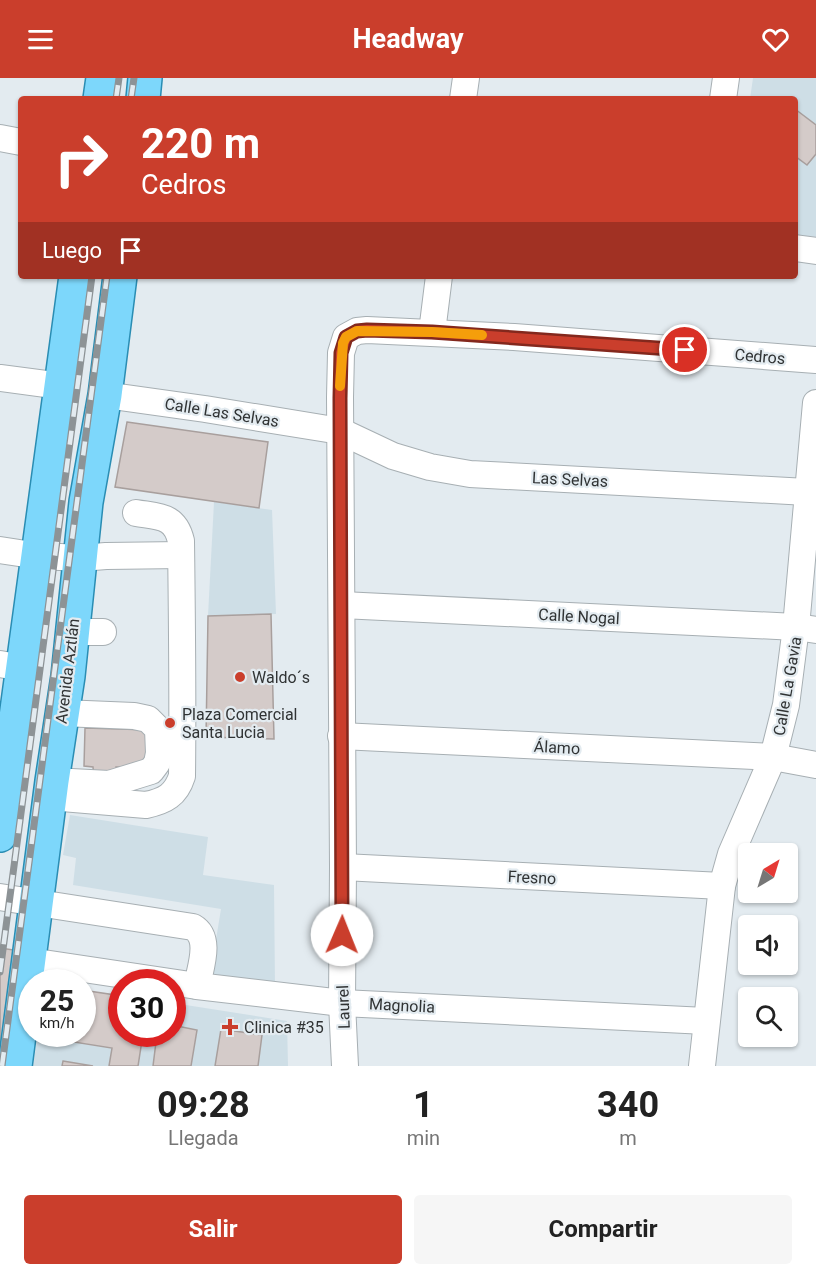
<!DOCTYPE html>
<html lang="es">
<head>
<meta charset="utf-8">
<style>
  body { margin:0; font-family:Roboto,sans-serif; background:#f6f6f6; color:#222; height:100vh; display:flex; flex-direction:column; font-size:22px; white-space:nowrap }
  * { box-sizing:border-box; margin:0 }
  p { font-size:20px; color:#767676 }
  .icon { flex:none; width:33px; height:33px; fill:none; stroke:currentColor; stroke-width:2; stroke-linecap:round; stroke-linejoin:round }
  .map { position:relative; height:988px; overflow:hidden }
  .details { display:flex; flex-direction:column; background:#fff; flex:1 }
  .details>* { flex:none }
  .guide { position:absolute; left:18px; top:18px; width:780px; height:183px; border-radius:6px; box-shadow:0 2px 4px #0004; background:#ca3e2c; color:#fff; overflow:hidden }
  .needle { width:39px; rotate:38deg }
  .buttons { position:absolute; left:738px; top:765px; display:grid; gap:12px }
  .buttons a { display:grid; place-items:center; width:60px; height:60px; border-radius:6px; background:#fff; box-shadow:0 2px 4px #0004; font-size:30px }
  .speed { position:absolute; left:18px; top:891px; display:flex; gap:12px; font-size:30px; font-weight:700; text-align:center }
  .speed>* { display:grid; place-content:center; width:78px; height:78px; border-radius:50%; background:#fff; box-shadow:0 2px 4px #0004; line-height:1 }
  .speed small { font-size:15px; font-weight:400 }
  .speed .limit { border:9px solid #d22; background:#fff; color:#111 }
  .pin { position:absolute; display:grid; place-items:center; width:51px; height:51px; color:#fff; margin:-26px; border:3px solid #fff; border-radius:50%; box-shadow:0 2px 6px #0007 }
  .me { position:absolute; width:66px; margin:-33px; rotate:1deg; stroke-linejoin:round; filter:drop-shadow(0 0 4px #0008) }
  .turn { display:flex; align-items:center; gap:21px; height:126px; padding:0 24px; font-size:27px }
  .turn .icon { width:78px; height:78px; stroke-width:2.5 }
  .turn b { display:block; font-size:42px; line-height:51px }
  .then { display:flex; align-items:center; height:57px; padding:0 24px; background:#0003; gap:12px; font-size:22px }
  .eta { display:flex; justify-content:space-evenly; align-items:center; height:102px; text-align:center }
  .eta b { font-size:36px; font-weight:700; line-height:42px }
  .cta { display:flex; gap:12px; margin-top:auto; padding:12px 24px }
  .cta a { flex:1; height:69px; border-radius:6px; background:#ca3e2c; color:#fff; font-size:24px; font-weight:700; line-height:69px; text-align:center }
  .cta a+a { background:#f6f6f6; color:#222 }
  header { display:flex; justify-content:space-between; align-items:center; height:78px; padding:0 24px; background:#ca3e2c; color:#fff; font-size:27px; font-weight:700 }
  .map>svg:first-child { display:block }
  .built { fill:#cedee6 }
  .building { fill:#d4cbc9; stroke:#a89f9d; stroke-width:1.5 }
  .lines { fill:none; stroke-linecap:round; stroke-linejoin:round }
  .minor-casing { stroke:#a7afb3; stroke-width:28 }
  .major-casing { stroke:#2a8db3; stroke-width:36 }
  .minor { stroke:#fff; stroke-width:26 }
  .major { stroke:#7dd7fb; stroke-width:33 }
  .rail-casing { stroke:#8d9396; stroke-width:7 }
  .rail { stroke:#e3ebf0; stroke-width:4.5; stroke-dasharray:14; stroke-linecap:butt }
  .route-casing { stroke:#83281d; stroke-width:15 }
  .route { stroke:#ca3e2c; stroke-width:10 }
  .slow { stroke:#f59e0b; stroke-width:10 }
  .poi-dot { fill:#ca3e2c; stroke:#e3ebf0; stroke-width:2 }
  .labels { text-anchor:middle; stroke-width:4.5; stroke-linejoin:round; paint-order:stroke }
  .street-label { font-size:16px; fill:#303334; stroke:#e3ebf0 }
  .poi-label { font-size:16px; fill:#303334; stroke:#e3ebf0; text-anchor:start }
</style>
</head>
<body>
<header><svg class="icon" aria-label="menu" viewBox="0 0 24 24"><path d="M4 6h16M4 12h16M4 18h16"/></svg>Headway<svg class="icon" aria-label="heart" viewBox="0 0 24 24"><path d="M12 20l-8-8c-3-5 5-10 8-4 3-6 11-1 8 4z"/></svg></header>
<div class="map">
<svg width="816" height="988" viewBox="0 0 816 988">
  <rect width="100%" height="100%" fill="#e3ebf0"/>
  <!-- built -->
  <g class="built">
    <path d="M753,0h63v159l-21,-2v-136h-45z"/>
    <path d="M214,424l58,8 4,104 -68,2z"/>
    <path d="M70,737l138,22 -5,38 71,10 1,102 -65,-11 11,-67 -148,-24 3,-27 -13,-3z"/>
    <path d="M83,912l38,6 1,38h50l1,-31 114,18 1,45h-255l5,-32h44z"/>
  </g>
  <!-- building -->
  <g class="building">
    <path d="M795,31l21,16v29l-9,11 -12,-9z"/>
    <path d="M127,344l141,20 -9,66 -144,-21z"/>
    <path d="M271,536l3,125 -68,-2 2,-121z"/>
    <path d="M85,650l67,2 1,37h-37v13l-22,-2 -1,-11 -9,-1z"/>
    <path d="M0,870l34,5 -34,113z"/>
    <path d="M82,912l40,6v38h21l-5,32h-29l3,-18 -76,-12 1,-2h45z"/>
    <path d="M172,947l25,5 -6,36h-38l4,-32h15z"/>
    <path d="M221,951l41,6 -4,31h-43z"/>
    <path d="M63,983l30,5h-31z"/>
  </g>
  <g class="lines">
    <!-- minor casing -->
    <g class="minor-casing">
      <g id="minor">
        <path d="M463,21l3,-21"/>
        <path d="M723,21l3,-21"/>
        <path d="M0,60l21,4"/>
        <path d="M795,170l21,3"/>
        <path d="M432,254l7,-56"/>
        <path d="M0,300l61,8"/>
        <path d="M105,317l100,14 135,22 53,25 37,11 40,7 337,18"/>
        <path d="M0,472l39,6 42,2 25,-2 75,-1"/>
        <path d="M342,527l454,22 20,3"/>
        <path d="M72,554h31"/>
        <path d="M0,586l23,4"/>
        <path d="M341,658l432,21 43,8"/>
        <path d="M52,703l57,3 42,-13 6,-8 2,-10 -1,-24 -10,-10 -14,-3 -72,-3"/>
        <path d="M50,719l96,8c19,-4 30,-10 36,-29 1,-78 0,-157 -1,-235 -6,-26 -22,-24 -45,-28"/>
        <path d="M343,789l379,19"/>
        <path d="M0,819l193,30c19,11 7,41 4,59"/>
        <path d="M30,883l167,25 145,17 364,18"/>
        <path d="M345,988l-3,-63 1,-136 -3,-470 1,-44 5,-16 11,-6 10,-1 147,7 302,23"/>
        <path d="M702,988l20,-180 9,-32 42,-97 13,-52 10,-78 20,-224"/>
      </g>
    </g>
    <!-- major casing -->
    <g class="major-casing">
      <g id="major">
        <path d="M100,21l3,-21"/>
        <path d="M143,21l2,-21"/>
        <path d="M0,757l76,-559"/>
        <path d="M15,988l37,-285 16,-105 18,-174 19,-107 15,-119"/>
      </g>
    </g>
    <!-- minor -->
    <use href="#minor" class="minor"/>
    <!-- major -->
    <use href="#major" class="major"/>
    <!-- rail casing -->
    <g class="rail-casing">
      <g id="rail">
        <path d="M116,21l3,-21"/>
        <path d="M131,21l3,-21"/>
        <path d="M0,894l92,-696"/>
        <path d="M2,988l105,-790"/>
      </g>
    </g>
    <!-- rail -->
    <use href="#rail" class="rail"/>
  </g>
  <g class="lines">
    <!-- route casing -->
    <g class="route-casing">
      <path id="route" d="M342,857l-2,-537 1,-45 5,-16 11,-6 10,-1 65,2 253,18"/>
    </g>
    <!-- route -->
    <use href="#route" class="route"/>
    <!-- slow -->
    <path class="slow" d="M340,308l3,-43 3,-6 11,-6 75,1 50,3"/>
  </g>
  <!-- markers -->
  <g class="poi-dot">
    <circle cx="240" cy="599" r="6"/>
    <circle cx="170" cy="645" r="6"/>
    <path d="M227 940h6v6h6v6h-6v6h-6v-6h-6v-6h6z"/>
  </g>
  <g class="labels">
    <!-- street labels -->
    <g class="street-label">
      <text transform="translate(760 278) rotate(5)" y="6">Cedros</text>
      <text transform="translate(222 334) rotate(9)" y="6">Calle Las Selvas</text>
      <text transform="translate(570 401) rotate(3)" y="6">Las Selvas</text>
      <text transform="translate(579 538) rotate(3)" y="6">Calle Nogal</text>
      <text transform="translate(67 593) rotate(-83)" y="6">Avenida Aztlán</text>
      <text transform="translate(787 608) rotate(-80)" y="6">Calle La Gavia</text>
      <text transform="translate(557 669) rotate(3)" y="6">Álamo</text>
      <text transform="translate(532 799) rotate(3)" y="6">Fresno</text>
      <text transform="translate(402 927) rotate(3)" y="6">Magnolia</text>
      <text transform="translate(343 929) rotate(-92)" y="6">Laurel</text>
    </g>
    <!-- poi labels -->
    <g class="poi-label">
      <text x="252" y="605">Waldo´s</text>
      <text x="182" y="642">Plaza Comercial<tspan x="182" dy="18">Santa Lucia</tspan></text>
      <text x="244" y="955">Clinica #35</text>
    </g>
  </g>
</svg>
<div class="buttons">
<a><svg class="needle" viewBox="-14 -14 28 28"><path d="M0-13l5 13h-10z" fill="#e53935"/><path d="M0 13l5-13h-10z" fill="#767676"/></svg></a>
<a><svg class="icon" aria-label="sound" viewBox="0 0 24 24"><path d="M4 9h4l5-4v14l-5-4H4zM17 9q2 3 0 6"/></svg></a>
<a><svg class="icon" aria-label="search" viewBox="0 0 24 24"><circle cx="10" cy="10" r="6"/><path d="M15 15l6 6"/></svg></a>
</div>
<div class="speed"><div>25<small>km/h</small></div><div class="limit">30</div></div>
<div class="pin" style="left:685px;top:272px;background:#d93025"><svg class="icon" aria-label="arrive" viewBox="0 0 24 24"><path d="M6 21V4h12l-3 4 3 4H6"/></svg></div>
<svg class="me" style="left:342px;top:857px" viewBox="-20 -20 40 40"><circle r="19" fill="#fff"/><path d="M0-13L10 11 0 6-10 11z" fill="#ca3e2c"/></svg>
<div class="guide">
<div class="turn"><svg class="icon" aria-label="right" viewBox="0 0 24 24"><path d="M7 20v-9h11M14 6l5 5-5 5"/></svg><div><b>220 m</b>Cedros</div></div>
<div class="then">Luego<svg class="icon" aria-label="arrive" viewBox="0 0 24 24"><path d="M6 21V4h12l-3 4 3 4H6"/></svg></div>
</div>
</div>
<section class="details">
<div class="eta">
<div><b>09:28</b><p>Llegada</p></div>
<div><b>1</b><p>min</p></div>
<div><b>340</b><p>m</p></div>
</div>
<div class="cta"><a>Salir</a><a>Compartir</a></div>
</section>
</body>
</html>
